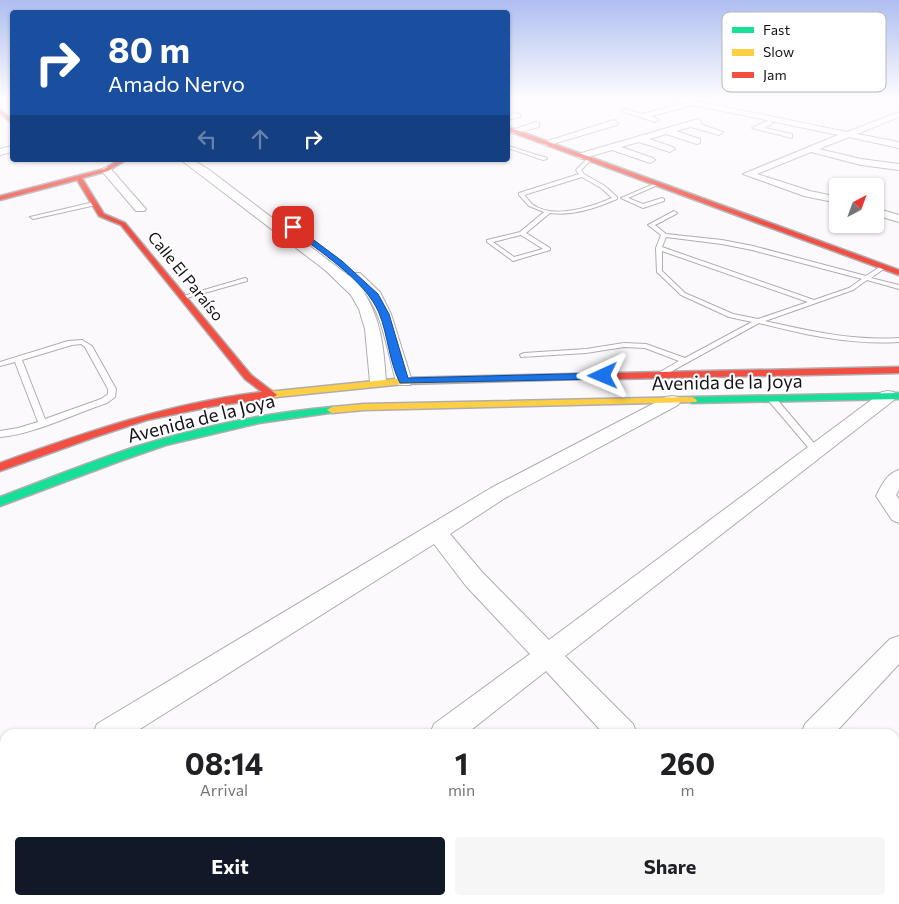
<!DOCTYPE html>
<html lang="en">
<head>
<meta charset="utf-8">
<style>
  body { margin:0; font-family:Commissioner,sans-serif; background:#f6f6f6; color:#202124; height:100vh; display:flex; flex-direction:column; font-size:19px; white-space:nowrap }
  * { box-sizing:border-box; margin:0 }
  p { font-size:16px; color:#757577 }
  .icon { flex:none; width:28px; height:28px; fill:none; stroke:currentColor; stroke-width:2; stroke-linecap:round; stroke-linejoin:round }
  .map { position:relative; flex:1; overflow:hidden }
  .side { position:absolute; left:0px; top:729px; width:900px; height:176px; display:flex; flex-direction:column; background:#fff; border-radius:15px 15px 0 0; box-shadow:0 1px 4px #0004 }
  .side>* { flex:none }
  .top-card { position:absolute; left:10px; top:10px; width:500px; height:152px; border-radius:5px; box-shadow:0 1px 4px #0004; background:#1a4fa0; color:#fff; overflow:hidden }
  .needle { width:32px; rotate:41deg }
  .tools { position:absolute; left:829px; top:178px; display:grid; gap:10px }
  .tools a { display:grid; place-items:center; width:55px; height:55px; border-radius:5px; background:#fff; box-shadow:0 1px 4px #0004; font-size:25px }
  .pin { position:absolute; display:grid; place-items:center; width:42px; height:42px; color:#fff; margin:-21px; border-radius:10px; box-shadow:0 2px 8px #0006 }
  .me { position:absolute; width:55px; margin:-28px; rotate:269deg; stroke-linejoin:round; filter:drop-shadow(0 0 4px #0008) }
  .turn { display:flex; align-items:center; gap:18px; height:105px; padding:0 15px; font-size:22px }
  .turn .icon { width:65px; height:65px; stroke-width:2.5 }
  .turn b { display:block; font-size:35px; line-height:42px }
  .lanes { display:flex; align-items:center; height:48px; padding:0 15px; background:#0003; justify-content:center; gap:25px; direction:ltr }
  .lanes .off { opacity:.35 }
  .eta { display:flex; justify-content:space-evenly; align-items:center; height:85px; text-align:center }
  .eta b { font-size:30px; font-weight:700; line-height:35px }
  .button { display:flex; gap:10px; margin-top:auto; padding:10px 15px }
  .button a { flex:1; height:58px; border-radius:5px; background:#111827; color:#fff; font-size:20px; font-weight:700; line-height:58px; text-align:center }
  .button a+a { background:#f6f6f6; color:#202124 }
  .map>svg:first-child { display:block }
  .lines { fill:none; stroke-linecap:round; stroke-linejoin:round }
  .lane-casing { stroke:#b0acb0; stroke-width:2 }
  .street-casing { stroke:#b0acb0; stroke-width:2 }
  .fast-casing { stroke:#b0acb0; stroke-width:3 }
  .slow-casing { stroke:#b0acb0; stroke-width:3 }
  .jam-casing { stroke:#b0acb0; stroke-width:3 }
  .lane { fill:#fffeff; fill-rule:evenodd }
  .street { fill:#fffeff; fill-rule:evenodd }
  .fast { fill:#16e098; fill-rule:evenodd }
  .slow { fill:#ffcf43; fill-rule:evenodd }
  .jam { fill:#f24e42; fill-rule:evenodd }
  .route { fill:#1a73e8; stroke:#114b97 }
  .labels { text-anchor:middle; stroke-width:4; stroke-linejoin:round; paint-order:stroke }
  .far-street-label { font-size:16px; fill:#161217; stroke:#fff }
  .street-label { font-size:19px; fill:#161217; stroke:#fff }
  .key { fill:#fff; stroke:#b9b8b9; stroke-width:1 }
  .key-label { font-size:14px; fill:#161217 }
</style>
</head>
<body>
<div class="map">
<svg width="899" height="904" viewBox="0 0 899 904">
  <rect width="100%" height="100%" fill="#fcf9fd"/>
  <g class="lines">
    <!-- lane casing -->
    <g class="lane-casing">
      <g id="lane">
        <path d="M508,146l39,12v1l-4,1 -35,-12z"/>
        <path d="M588,158l4,1 -11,11 3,4 21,12 12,11v2c-21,9 -44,17 -67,14l-24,20 24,15v2l-37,11 -26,-19v-2l33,-8 24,-20 -15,-6 -10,-11v-2l60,-19 -3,-4zM582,177l19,11 11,10c-21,9 -59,22 -80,6 -3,-3 -5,-6 -8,-9zM521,235l22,14 -29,8 -21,-15z"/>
        <path d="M656,183l4,1 -32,14 15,6 19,-6 2,1v2l-21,7 -22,-10z"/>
        <path d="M94,202l3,2 -1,1 -63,14 -3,-2z"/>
        <path d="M674,211l3,2 -1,1 -21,11 11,9 56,6 31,6 113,30 15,-10h4v2l-14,10 28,7v4l-32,-9 -14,10 -88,31c45,10 88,20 134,17v4c-48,3 -93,-7 -140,-19l-96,53 -4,-2 1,-2 19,-11 -34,-13 -21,-1 -38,6 -65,4 -1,-2 4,-2 62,-4 38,-6 22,1 39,14 67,-36 -23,-5 -48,-22 -24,-23 -1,-24 5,-13 -13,-10zM666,237l56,7 30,6 110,29 -13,9 -35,12 -152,-53zM662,251l146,51 -50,17 -25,-5 -48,-21 -23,-22z"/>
        <path d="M245,278l2,1v2l-64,18 -3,-2z"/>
        <path d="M82,340l10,6 24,43 -1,8 -8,6c-34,11 -72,31 -107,34v-6l18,-3 20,-6 -23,-60 -15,4v-4l68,-21zM81,344l4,3 23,42v5l-7,5 -56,20 -23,-59 50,-15z"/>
        <path d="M768,396h6l45,53 1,2 -1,2h-6l-45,-53 -1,-2z"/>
      </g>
    </g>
    <!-- street casing -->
    <g class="street-casing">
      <g id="street">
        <path d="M631,98h9l-4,2z"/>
        <path d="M669,98h13l165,34 52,-20v5l-42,17 42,8v6l-50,-11 -30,12 42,10 38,5v6l-38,-5 -50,-13 -54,22 53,17 28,6v6l-34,-7 -61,-22 95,-39 -144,-30 -43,11 8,4 -4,2 -34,-11 4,-2 17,5 42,-11z"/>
        <path d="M517,113l4,2 -1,2 -12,3v-5z"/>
        <path d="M698,119l4,3 -2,2 23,8 -4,3 -28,-8 -15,4 24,8v4l-3,1 -31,-10 -17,5 24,8 2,2 -5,3 -31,-10 -18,5 32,11 2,2 -5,3 -38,-13 -31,9 -5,-3 2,-2z"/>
        <path d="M614,120l4,3 -1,2 -71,21 -5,-3z"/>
        <path d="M769,120l4,3 -8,5 27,6v4l-40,-10z"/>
        <path d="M536,122l3,1v4l-26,7 -4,-3z"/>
        <path d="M12,146v6l-12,3v-6z"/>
        <path d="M181,160h12l15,9 141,107 1,-3h10l20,19 11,22 21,67 -2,4h-12l-2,-4c-8,-27 -14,-72 -34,-91 19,27 22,59 24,92l-2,4h-12l-2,-4 -5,-53 -6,-20 -8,-14 -26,-25z"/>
        <path d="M106,167l4,1 34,39 2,2 -2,2h-8l-35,-41z"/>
        <path d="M875,208l24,7v7l-24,-7z"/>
        <path d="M888,391l6,1 2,4 -2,4 -329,256 68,68 4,10h-33l-58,-63 -80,63h-36l4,-10 96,-70 -64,-68 -32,-42 -302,190h-39l4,-10 394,-236 175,-91 6,-1 6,1 3,4 -3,4 -173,93 -55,36 32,38 67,68 333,-248z"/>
        <path d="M899,470v20l-3,5 3,4v24l-7,-3 -16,-24c6,-11 10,-22 23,-26z"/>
        <path d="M899,636v28l-65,70h-33l4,-10 85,-85z"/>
      </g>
    </g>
    <!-- fast casing -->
    <g class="fast-casing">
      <g id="fast">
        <path d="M899,393v6l-207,4 -5,-3 5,-3z"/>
        <path d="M332,407l4,1 1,2 -1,2 -77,11 -93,22 -46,16 -120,45v-9c45,-17 90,-35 135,-50 64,-20 130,-34 197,-40z"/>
      </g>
    </g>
    <!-- slow casing -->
    <g class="slow-casing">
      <g id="slow">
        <path d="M617,373l3,1 2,2 -2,2 -216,6 -137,14 -5,-3 5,-3 137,-14z"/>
        <path d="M692,397l5,3 -1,2 -332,8 -32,3 -5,-3 5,-3 32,-3z"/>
      </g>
    </g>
    <!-- jam casing -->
    <g class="jam-casing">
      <g id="jam">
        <path d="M0,109l12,11v3l-12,-10z"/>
        <path d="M508,127l391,143v5l-391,-144z"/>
        <path d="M119,160h7l-18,11 -26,7 22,36 21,9 126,152 26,20 -5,3 -58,8 -67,14 -49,16 -98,35v-8c87,-31 170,-60 262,-71l-17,-13 -124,-154 -22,-9 -22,-36 -77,20v-4l104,-27z"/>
        <path d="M899,367v6l-282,6 -5,-3 5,-3z"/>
      </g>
    </g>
    <!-- lane -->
    <use href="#lane" class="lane"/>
    <!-- street -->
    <use href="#street" class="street"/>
    <!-- fast -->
    <use href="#fast" class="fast"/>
    <!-- slow -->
    <use href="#slow" class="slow"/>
    <!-- jam -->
    <use href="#jam" class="jam"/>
  </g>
  <!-- sky -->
  <linearGradient id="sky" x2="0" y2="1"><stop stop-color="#aebef0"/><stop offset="0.44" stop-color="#fefcfe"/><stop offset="1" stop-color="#fefcfe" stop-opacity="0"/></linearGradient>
  <rect width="899" height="224" fill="url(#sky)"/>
  <!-- route -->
  <path class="route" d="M290,226h5l47,35 36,33 11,20 19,64 195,-5 5,3 -5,3 -203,4c-11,-21 -12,-48 -21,-70 -13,-32 -61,-63 -89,-84z"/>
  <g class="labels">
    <!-- far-street labels -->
    <g class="far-street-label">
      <text transform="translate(186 276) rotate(51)" y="6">Calle El Paraíso</text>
    </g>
    <!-- street labels -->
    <g class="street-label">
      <text transform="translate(727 382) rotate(-1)" y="7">Avenida de la Joya</text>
      <text transform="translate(201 418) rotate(-14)" y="7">Avenida de la Joya</text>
    </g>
  </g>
  <!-- legend -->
  <rect x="722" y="12" width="164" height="80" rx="8" class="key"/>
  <rect x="732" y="27" width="22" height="6" fill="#16e098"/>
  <rect x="732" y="49" width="22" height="7" fill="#ffcf43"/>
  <rect x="732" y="72" width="22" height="6" fill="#f24e42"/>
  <g class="key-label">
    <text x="763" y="35">Fast</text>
    <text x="763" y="57">Slow</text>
    <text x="763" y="80">Jam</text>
  </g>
</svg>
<div class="tools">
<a><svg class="needle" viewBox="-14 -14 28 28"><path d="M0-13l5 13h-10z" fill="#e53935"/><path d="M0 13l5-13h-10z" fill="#757577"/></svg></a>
</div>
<div class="pin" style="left:293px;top:227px;background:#d93025"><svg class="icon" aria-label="arrive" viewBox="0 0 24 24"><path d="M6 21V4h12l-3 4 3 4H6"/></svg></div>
<svg class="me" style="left:603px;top:376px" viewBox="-20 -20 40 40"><path d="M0-17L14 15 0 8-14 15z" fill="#1a73e8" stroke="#fff" stroke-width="4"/></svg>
<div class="top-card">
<div class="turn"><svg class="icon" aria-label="right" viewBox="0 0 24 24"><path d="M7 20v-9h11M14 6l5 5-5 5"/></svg><div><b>80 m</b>Amado Nervo</div></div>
<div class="lanes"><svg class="icon off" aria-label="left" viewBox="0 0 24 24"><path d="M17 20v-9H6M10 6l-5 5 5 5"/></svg><svg class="icon off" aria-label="ahead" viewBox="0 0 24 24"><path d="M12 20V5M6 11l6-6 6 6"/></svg><svg class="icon" aria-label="right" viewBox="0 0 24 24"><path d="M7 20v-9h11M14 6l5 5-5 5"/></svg></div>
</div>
<section class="side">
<div class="eta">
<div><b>08:14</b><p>Arrival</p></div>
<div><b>1</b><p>min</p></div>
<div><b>260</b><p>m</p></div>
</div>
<div class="button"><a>Exit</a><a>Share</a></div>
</section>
</div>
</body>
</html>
